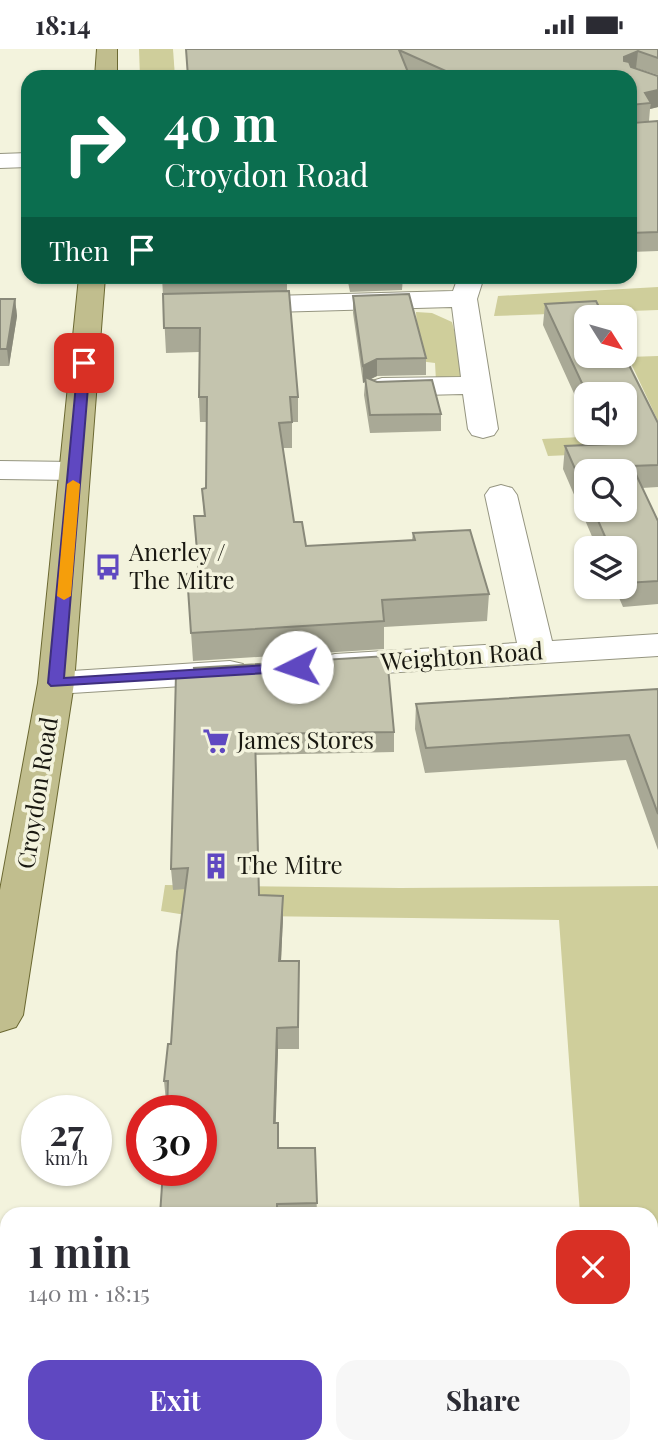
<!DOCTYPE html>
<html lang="en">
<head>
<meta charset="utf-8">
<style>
  body { margin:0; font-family:"Playfair Display",serif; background:#f7f7f7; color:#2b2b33; height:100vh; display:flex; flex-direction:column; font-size:26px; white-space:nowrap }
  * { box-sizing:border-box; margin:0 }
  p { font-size:23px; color:#7c7c81 }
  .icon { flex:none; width:38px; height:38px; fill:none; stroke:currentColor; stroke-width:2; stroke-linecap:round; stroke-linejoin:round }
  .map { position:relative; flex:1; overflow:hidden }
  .panel { position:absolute; left:0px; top:1158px; width:658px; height:247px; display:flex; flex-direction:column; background:#fff; border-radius:21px 21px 0 0; box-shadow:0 2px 5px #0004 }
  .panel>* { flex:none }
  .top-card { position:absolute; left:21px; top:21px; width:616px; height:214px; border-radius:21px; box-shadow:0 2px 5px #0004; background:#0b6e4f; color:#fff; overflow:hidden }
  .needle { width:46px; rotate:127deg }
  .controls { position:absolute; left:574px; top:256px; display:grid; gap:14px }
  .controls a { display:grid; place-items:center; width:63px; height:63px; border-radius:14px; background:#fff; box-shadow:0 2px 5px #0004; font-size:35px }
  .speed { position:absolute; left:21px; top:1046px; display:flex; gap:14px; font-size:35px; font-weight:700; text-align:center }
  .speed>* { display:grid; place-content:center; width:91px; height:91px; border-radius:50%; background:#fff; box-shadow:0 2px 5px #0004; line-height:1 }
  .speed small { font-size:18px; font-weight:400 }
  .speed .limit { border:10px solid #d22; background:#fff; color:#111 }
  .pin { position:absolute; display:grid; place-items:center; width:60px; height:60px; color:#fff; margin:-30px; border-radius:14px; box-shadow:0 4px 10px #0006 }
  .me { position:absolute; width:77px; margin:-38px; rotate:266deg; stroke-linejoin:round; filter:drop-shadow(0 0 5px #0008) }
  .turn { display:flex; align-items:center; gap:24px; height:147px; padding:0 28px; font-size:32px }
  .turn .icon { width:91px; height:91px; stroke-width:2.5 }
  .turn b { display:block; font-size:49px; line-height:60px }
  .then { display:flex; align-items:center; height:66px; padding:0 28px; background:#0003; gap:14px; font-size:26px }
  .round { display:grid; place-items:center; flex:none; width:74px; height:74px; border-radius:21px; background:#f7f7f7 }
  .head { display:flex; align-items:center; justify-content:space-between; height:119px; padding:0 28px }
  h1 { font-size:42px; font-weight:700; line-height:52px }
  .action { display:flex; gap:14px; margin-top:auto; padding:14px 28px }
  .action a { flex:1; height:80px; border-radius:21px; background:#5f48c1; color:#fff; font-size:28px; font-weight:700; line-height:80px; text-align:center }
  .action a+a { background:#f7f7f7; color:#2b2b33 }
  .status { display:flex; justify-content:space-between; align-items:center; height:49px; padding:0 35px; background:#fff; direction:ltr }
  .status svg { height:19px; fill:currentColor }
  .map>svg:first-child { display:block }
  .green { fill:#cfce9b }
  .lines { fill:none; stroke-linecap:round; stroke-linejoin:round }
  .minor-casing { stroke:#959580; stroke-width:2 }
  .major-casing { stroke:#6b6831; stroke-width:2 }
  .minor { fill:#fff; fill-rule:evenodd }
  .major { fill:#c1be8e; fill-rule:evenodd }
  .wall { fill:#a9a996; fill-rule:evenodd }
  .shaded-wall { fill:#89897a }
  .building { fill:#c4c4ae; stroke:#89897a; stroke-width:2 }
  .route { fill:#5f48c1; stroke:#3e2f7d; stroke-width:2 }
  .slow { fill:#f59e0b }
  .labels { text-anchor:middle; stroke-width:7; stroke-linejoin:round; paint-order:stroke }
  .poi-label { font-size:24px; fill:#191811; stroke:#f3f3dd; text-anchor:start }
  .street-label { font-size:24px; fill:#191811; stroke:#f3f3dd }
</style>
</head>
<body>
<div class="status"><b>18:14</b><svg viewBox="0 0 49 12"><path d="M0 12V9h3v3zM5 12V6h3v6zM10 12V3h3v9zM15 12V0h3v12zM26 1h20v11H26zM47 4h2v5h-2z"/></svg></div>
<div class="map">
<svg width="658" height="1405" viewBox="0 0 658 1405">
  <rect width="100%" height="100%" fill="#f3f3dd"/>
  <!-- green -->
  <g class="green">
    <path d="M139,0h34l2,28h-35z"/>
    <path d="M658,238v23l-164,6 4,-20z"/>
    <path d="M416,263l16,1 20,9 14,54 -10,5h-20l-1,-18 -16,-2z"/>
    <path d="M658,307v65l-30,-64z"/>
    <path d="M658,384v18l-110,5 -6,-17z"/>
    <path d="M165,836l235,3 258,-2v568h-61l-1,-7h55v-232l-71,-1 -21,-294 -373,-5 -25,-4z"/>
  </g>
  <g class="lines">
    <!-- minor casing -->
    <g class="minor-casing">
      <g id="minor">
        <path d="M28,104v14l-28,1v-14z"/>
        <path d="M458,228h26l-7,22 21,130 -4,6 -11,3 -11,-3 -4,-6 -5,-35 -81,2 -10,-3 -5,-6 5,-6 10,-3 79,-1 -9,-70 -214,6 -10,-2 -4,-6 4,-6 10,-2 215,-6z"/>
        <path d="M0,412l74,1 11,2 5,7 -5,7 -11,2 -74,-1z"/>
        <path d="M501,436l11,3 5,7 35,146 106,-7v22l-323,20 -13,-3 -5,-8 5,-8 13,-3 182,-11 -32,-148 5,-7z"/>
        <path d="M230,612l13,3 5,8 -5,8 -13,3 -174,11 -13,-3 -5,-8 5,-8 13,-3z"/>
      </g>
    </g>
    <!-- major casing -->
    <g class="major-casing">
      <g id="major">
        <path d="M97,0h20v28h-22z"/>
        <path d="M79,228h26l-31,406 -51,332 -7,12 -16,5v-142l38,-207z"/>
      </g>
    </g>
    <!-- minor -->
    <use href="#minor" class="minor"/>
    <!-- major -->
    <use href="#major" class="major"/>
  </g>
  <!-- wall -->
  <g class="wall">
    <path d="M186,0h472v26l-22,-7h-2l24,8v31l-8,2 -1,12 -18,1 27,-1v130l-28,1v-175h-209l-13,-6z"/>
    <path d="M162,228h125v14l11,106v25h-6v26h-9l11,74 12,24 106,-6 1,-7 76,61 -2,27 -103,6v22l-191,12 -6,-87 11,-1 -4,-57h10l-2,-27 4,-1 1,-66h-7l-1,-25v-45l-33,1z"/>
    <path d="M347,228h56l-1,13 -52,2z"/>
    <path d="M353,247l73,62v17l-49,1 -7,3 71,35v17l-71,2 -6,-38 1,-13 -2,1 -10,-70z"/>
    <path d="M0,250h15l2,17 -8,50h-9z"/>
    <path d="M545,255l113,119v64l-16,1 16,33v83l-35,3 -9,-21h11v-38h-28l-34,-79 2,-23 33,-1 -6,-13h33l-39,-38v26l-43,-95zM586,422l39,38h-39z"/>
    <path d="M195,624l199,59v20l-139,3 4,140 24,1v21l-2,44h18v88h-21l-3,74 4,25h36l2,67h-157l7,-113h-1l-2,-21 7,-37 15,-155 -13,1 -2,-21z"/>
    <path d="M658,640v161l-32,-90 -201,13 -10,-44 1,-25z"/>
  </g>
  <!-- shaded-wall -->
  <g class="shaded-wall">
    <path d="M638,2l-2,17 -14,6 2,-17z"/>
    <path d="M658,41v17l-8,2 1,-6 -6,-10z"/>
    <path d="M15,250l2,17 -8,50 -2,-17z"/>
    <path d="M377,310v17l-12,6v-5v5l-2,1v-17z"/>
    <path d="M283,847v21l-3,65 -1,-21z"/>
    <path d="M277,979l1,21 -3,96 -1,-22z"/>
  </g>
  <!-- building -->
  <g class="building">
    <path d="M186,0h472v9l-20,-7 -14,6v4l5,1 2,5 27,9v14l-13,3 6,10 -21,2v-28h-171l-60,-27 11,27h-222z"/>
    <path d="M630,72l2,2 26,-2v111l-28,1z"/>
    <path d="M162,228h55l-55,2z"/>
    <path d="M289,242l9,106h-8l2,25 -13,1 15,99h8l4,24 109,-6 -2,-7 57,-3 19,64 -107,6 2,21 -193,12 -4,-59 12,-1 -5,-57h11l-3,-27 4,-1 1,-91h-8l1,-69h-36l-1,-34z"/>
    <path d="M409,245l17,64 -49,1 -14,7 -10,-70z"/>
    <path d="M0,250h15l-8,50h-7z"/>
    <path d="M596,252l8,16h-18v38h38l34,68v42l-26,1 26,55v60l-32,2 -1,-35h-15l-17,-39h32v-38h-39v23l-21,-48 45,-2 -6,-12h21v-38h-38l-42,-90z"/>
    <path d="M365,328l12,5 55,-2 9,34 -71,1z"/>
    <path d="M387,607l7,76 -139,2 4,161 24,1 -4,65h20l-1,66 -21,1 -3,95h4v25h37l2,55 -40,1v11h-117l3,-44h38v-60h-34l1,-30h-4l4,-37h3l6,-92 11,-84 -17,1 5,-195 19,-1 -1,-5z"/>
    <path d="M658,640v125l-29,-79 -203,13 -10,-44z"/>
    <rect x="134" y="1398" width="139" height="7"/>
  </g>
  <!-- route -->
  <path class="route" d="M84,310l6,4 -26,315 233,-15 5,1 2,3 -2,4 -251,15 -3,-3 30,-320z"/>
  <!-- slow -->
  <path class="slow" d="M73,431l7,4 -9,112 -7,4 -7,-4 10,-112z"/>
  <!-- icons -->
  <defs>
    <g id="bus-bare" transform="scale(2.1)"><path d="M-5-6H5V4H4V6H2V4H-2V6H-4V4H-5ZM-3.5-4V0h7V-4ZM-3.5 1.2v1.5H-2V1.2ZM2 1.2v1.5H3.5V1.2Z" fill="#5f48c1" stroke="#f3f3dd" stroke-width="2.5" paint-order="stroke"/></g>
    <g id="supermarket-bare" transform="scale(2.1)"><path d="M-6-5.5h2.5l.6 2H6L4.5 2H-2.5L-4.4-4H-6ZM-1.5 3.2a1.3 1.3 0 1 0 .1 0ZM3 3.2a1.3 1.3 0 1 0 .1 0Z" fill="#5f48c1" stroke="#f3f3dd" stroke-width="2.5" paint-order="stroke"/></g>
    <g id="building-bare" transform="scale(2.1)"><path d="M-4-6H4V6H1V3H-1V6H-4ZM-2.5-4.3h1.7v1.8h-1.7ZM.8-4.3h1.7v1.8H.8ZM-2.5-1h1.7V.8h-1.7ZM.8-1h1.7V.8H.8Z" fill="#5f48c1" stroke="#f3f3dd" stroke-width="2.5" paint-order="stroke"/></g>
  </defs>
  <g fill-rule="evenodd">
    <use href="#bus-bare" x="108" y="518"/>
    <use href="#supermarket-bare" x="216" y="692"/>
    <use href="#building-bare" x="216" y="817"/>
  </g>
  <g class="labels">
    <!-- poi labels -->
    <g class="poi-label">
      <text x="129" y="512">Anerley /<tspan x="129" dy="28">The Mitre</tspan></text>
      <text x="237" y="700">James Stores</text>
      <text x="237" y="825">The Mitre</text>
    </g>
    <!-- street labels -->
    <g class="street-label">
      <text transform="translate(462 608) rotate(-4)" y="8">Weighton Road</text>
      <text transform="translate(38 744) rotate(-81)" y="8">Croydon Road</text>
    </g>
  </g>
</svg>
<div class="controls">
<a><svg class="needle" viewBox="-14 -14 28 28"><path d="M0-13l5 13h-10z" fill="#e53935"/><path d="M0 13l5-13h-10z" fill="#7c7c81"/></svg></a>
<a><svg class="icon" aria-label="sound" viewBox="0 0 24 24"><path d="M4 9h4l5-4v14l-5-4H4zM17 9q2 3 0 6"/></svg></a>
<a><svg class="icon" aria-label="search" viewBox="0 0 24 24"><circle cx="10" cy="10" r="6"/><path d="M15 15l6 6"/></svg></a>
<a><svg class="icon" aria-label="layers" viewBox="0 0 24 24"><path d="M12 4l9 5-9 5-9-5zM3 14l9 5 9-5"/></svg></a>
</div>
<div class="speed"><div>27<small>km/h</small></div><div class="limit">30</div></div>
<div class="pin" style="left:84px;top:314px;background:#d93025"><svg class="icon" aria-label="arrive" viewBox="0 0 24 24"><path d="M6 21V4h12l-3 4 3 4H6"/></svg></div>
<svg class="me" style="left:297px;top:618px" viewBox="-20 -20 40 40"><circle r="19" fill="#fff"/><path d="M0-13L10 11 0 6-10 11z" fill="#5f48c1"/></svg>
<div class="top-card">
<div class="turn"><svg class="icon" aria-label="right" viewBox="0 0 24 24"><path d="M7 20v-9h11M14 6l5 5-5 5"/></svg><div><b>40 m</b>Croydon Road</div></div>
<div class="then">Then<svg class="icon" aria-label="arrive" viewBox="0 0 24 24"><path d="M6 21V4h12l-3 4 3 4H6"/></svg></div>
</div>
<section class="panel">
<div class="head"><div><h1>1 min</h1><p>140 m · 18:15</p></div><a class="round" style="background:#d93025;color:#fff"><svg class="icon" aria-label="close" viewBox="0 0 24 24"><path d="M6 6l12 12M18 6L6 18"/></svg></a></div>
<div class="action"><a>Exit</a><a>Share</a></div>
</section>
</div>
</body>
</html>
